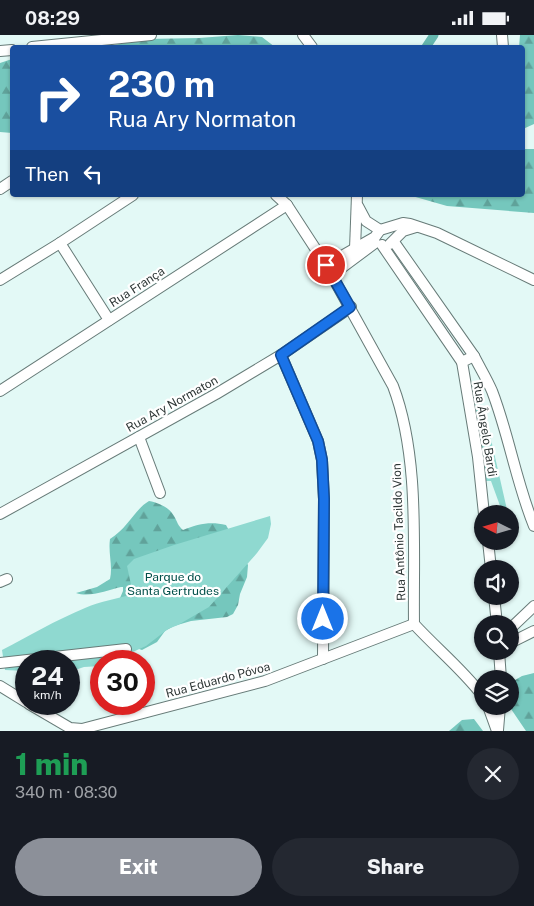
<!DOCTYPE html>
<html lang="en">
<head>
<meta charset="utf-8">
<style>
  body { margin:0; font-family:"Public Sans",sans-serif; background:#242831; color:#f1f3f6; height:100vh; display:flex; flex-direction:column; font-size:19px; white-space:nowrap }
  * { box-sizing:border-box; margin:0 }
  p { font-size:16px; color:#9ea1a6 }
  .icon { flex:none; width:28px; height:28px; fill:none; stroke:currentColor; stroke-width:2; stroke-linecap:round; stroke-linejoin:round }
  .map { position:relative; height:696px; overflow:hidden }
  .drawer { display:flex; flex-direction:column; background:#171b24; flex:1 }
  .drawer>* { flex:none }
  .top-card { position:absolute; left:10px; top:10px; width:515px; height:152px; border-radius:5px; box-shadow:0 1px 4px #0004; background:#1a4fa0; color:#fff; overflow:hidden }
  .needle { width:32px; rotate:275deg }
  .fabs { position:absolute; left:474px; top:470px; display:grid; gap:10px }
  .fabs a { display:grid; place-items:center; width:45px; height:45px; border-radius:50%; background:#171b24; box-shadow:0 1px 4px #0004; font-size:25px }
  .speed { position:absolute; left:15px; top:615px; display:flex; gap:10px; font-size:25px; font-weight:700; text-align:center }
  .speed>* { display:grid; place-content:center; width:65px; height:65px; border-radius:50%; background:#171b24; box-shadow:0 1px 4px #0004; line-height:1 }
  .speed small { font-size:12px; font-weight:400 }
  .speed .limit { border:8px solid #d22; background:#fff; color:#111 }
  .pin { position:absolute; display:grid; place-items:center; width:42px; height:42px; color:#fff; margin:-21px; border:2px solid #fff; border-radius:50%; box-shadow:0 1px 5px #0007 }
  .me { position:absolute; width:55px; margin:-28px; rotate:0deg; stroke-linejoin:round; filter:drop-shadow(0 0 4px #0008) }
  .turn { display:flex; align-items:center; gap:18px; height:105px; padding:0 15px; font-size:22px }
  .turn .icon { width:65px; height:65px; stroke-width:2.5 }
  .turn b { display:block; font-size:35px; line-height:42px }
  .then { display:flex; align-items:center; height:48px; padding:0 15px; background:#0003; gap:10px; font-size:19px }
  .round { display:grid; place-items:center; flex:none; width:52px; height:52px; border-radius:26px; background:#242831 }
  .headline { display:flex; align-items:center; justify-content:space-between; height:85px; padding:0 15px }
  h1 { font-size:30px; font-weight:800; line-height:38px; color:#1e9e55 }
  .button { display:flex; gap:10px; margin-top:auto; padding:10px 15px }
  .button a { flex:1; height:58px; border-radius:30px; background:#8c9099; color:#fff; font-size:20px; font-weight:800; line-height:58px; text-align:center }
  .button a+a { background:#242831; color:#f1f3f6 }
  .status { display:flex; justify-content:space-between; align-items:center; height:35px; padding:0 25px; background:#171b24; direction:ltr }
  .status svg { height:14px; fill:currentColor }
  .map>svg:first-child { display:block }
  .forest { fill:url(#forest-firs) }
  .green { fill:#8fd9d0 }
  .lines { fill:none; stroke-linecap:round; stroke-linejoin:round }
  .canal { stroke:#65b7ae; stroke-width:9 }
  .minor-casing { stroke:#677b78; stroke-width:12 }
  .minor { stroke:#fff; stroke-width:10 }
  .route-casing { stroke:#114b97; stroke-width:12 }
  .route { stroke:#1a73e8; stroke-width:9 }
  .labels { text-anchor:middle; stroke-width:4.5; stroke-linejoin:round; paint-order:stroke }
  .street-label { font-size:12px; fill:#2e3736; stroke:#fff }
  .park-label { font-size:12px; fill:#014f49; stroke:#fff }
</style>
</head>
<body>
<div class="status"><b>08:29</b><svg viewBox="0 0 49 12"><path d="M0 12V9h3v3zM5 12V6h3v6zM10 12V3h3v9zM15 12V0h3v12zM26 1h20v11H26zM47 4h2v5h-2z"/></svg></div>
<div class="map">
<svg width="534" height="696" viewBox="0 0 534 696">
  <defs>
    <pattern id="forest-firs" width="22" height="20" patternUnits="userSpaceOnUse" patternTransform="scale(1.25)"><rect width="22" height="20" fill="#75c7bd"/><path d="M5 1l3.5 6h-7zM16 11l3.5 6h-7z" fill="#60a29a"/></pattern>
  </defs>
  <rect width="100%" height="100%" fill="#e3f9f6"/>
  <!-- forest -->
  <g class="forest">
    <path d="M238,0l24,2 13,10h-171l41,-8 54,-1z"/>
    <path d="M520,0h14v89l-11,5 -1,-82h-3z"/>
    <path d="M12,24v74l-12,-1v-69z"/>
    <path d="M523,114h11v64l-87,-7 -35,-10 110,-1z"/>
    <path d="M149,466c10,2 20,6 25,15 3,5 4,10 9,14 15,-6 27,-9 43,-5l22,40 -1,12 -7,17 -2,11 -5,9 -6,3 -36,4 -17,5 -9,5 -8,11 -15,8 -3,-1 -22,-44 6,-14v-4h-2c-14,3 -31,11 -45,6l21,-6 13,-8c3,-13 -2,-26 0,-40 18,-11 24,-29 39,-38z"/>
    <path d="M534,638v58h-8l-17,-25h1v-23l12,-7z"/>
    <path d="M474,684l9,12h-34l13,-11z"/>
  </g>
  <!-- green -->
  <g class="green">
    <path d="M469,360l7,5 14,35 18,79h-5l-12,-33h-9z"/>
    <path d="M270,481l1,8 -3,14 -11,15 -48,54 -31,18 -10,4 -22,17 -33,15h-12v5l-17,1 -15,5v-11h-43v10l-21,-1 -3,-20c27,-14 54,-30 83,-42 16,-7 32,-9 48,-14l-6,-28 7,-7 40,-14z"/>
  </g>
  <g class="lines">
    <!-- canal -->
    <path class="canal" d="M426,12l8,-12"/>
    <!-- minor casing -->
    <g class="minor-casing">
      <g id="minor">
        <path d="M303,0l9,12"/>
        <path d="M502,0l1,12"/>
        <path d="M32,12l119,-12"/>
        <path d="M0,16l12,-1"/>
        <path d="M0,154l12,-8"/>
        <path d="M276,160l11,10 39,60 67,121c27,71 20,162 21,238 22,24 48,45 68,71"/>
        <path d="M358,171l8,15 14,9"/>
        <path d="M394,207l80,114c6,12 13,23 18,35 17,44 24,91 42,135"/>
        <path d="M60,208l49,77"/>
        <path d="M390,209l13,-13 13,-4"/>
        <path d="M382,210l80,117"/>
        <path d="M355,214l2,-54"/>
        <path d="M326,230l49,-28 5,-7 23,-7 7,1 27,9 97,47"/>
        <path d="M332,240l43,-32"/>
        <path d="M0,245l60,-37 73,-48"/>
        <path d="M281,320l37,86 4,19 2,40 -1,159"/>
        <path d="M474,321l-12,6 16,95 6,57"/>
        <path d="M0,356l287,-186"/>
        <path d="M139,402l21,56"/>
        <path d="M0,479l216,-120 65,-39 70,-48"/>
        <path d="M488,506l3,28"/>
        <path d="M0,547l7,-3"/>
        <path d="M494,561l3,28"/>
        <path d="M510,594l24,-23"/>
        <path d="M510,608l24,-12"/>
        <path d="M499,616l2,28"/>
        <path d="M0,628l126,-14"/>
        <path d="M0,651l26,16"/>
        <path d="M29,669l41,24 12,1 183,-48 149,-57"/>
        <path d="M488,671l9,25"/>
        <path d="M498,695l2,-24"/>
      </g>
    </g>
    <!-- minor -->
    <use href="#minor" class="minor"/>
  </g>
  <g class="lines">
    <!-- route casing -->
    <g class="route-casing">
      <path id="route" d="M323,584l1,-120 -2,-39 -4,-19 -37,-86 69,-48 -24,-42"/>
    </g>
    <!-- route -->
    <use href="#route" class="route"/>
  </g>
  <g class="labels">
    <!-- street labels -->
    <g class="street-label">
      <text transform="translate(137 252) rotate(-33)" y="4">Rua França</text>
      <text transform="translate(172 369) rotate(-29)" y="4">Rua Ary Normaton</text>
      <text transform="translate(485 394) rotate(81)" y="4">Rua Ângelo Bardi</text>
      <text transform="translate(399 497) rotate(-92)" y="4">Rua Antônio Tacildo Vion</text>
      <text transform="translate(218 645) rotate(-15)" y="4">Rua Eduardo Póvoa</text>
    </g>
    <!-- park labels -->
    <g class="park-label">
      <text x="173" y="546">Parque do<tspan x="173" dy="14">Santa Gertrudes</tspan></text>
    </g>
  </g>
</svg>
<div class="fabs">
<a><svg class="needle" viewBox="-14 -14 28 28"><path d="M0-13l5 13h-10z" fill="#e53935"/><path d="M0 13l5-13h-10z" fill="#9ea1a6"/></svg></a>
<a><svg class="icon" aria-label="sound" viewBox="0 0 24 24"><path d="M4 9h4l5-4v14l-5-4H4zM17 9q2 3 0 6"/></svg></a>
<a><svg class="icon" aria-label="search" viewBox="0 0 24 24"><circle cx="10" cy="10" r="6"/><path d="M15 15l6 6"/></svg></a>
<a><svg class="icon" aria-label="layers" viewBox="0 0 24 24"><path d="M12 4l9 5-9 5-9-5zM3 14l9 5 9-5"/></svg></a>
</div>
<div class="speed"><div>24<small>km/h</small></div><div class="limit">30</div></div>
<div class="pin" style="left:326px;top:230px;background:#d93025"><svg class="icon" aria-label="arrive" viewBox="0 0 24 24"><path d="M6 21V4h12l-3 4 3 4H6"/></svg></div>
<svg class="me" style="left:323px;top:584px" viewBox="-20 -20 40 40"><circle r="17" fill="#1a73e8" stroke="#fff" stroke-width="3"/><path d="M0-11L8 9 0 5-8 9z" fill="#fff"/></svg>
<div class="top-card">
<div class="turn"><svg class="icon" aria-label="right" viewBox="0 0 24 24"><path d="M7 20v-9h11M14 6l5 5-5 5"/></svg><div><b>230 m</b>Rua Ary Normaton</div></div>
<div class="then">Then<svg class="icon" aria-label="left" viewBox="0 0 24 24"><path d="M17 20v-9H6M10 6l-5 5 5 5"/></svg></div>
</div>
</div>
<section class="drawer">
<div class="headline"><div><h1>1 min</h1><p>340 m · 08:30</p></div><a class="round"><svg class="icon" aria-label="close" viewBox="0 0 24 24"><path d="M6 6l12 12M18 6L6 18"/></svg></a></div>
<div class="button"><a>Exit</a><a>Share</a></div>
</section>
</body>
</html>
